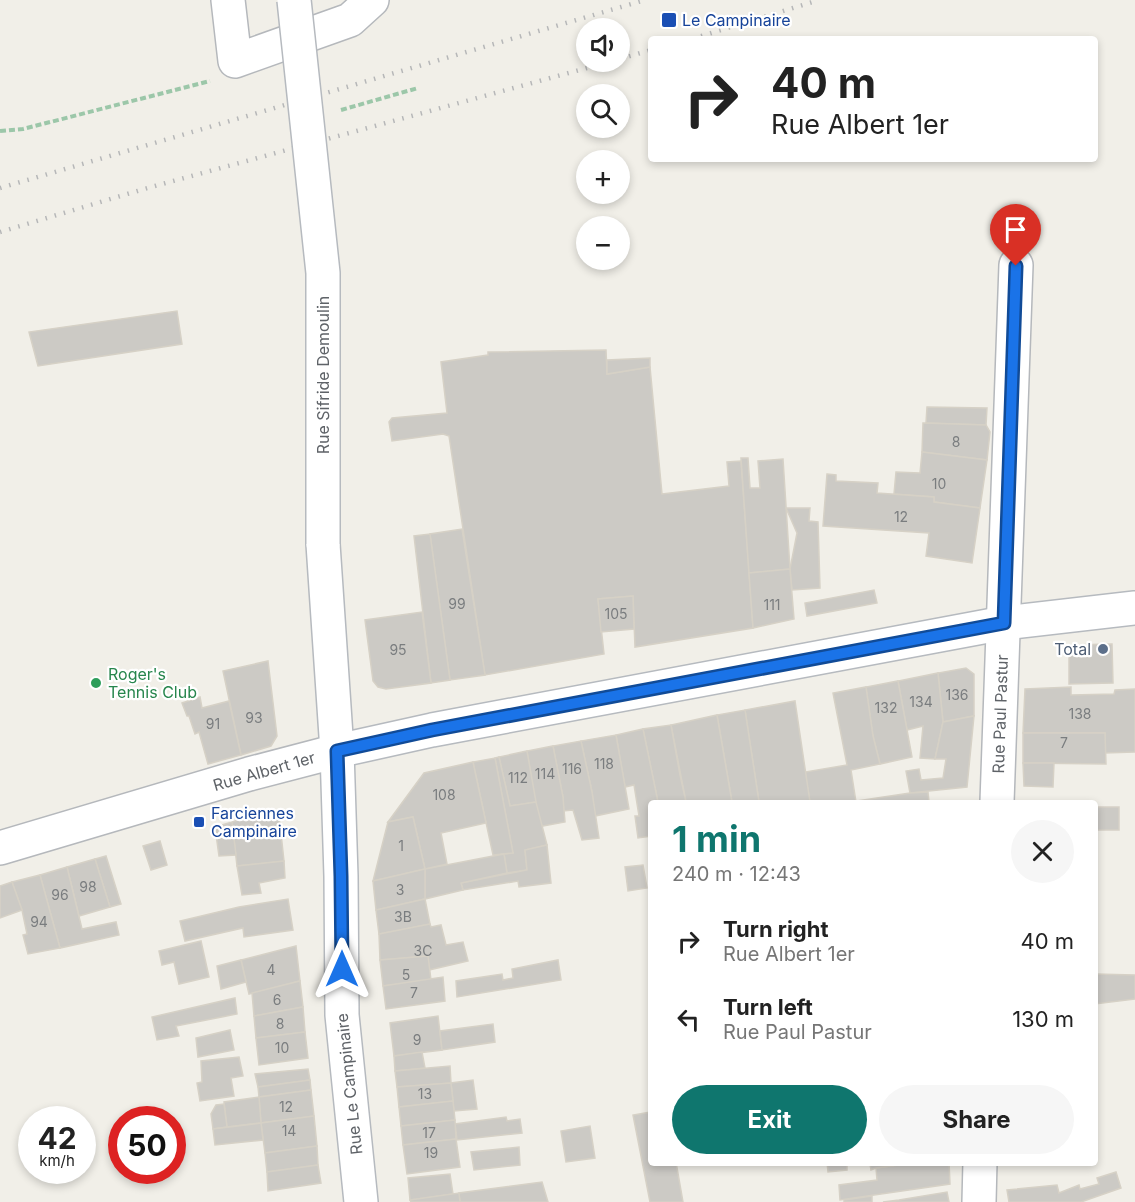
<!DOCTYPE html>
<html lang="en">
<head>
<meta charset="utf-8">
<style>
  body { margin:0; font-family:Inter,sans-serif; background:#f6f6f6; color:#222; height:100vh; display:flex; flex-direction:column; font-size:22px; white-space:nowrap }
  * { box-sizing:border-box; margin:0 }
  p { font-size:20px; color:#767676 }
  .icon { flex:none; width:33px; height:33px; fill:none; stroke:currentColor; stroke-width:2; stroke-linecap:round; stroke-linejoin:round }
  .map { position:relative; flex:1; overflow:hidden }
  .side { position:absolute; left:648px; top:800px; width:450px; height:366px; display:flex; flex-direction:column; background:#fff; border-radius:6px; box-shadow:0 3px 9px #0003 }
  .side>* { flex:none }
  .guide { position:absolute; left:648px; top:36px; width:450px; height:126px; border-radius:6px; box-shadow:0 3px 9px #0003; background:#fff; color:#222; overflow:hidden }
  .fabs { position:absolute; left:576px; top:18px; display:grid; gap:12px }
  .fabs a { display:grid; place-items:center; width:54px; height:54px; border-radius:50%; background:#fff; box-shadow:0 3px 9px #0003; font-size:30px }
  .speed { position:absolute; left:18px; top:1106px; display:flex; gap:12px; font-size:30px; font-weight:700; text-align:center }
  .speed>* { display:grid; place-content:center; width:78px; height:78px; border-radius:50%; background:#fff; box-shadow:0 3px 9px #0003; line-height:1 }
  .speed small { font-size:15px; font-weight:400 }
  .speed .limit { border:9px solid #d22; background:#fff; color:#111 }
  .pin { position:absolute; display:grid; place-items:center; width:51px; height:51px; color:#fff; margin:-62px -26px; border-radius:50% 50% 50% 0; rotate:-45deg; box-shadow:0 0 6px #0007 }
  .pin .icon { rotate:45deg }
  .me { position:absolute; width:66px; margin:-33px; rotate:0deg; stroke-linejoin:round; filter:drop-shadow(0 0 4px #0008) }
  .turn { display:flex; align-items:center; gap:21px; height:126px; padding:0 24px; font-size:27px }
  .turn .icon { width:78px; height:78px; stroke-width:2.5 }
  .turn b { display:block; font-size:42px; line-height:51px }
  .round { display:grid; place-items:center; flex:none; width:63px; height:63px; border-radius:32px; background:#f6f6f6 }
  .headline { display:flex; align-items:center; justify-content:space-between; height:102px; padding:0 24px }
  h1 { font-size:36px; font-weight:700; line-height:45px; color:#0f766e }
  .button { display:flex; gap:12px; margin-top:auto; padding:12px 24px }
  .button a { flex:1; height:69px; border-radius:36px; background:#0f766e; color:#fff; font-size:24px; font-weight:700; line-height:69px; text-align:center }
  .button a+a { background:#f6f6f6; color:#222 }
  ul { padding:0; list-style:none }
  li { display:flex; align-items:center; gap:18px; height:78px; padding:0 24px }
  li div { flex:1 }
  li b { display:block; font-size:22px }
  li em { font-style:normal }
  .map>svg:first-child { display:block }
  .building { fill:#cccac5; stroke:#d6d1c6; stroke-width:1.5 }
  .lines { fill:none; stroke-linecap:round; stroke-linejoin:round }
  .street-casing { stroke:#b5b8bc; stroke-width:36 }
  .secondary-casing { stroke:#b6babf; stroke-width:36 }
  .path { stroke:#9cc7a9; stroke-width:4; stroke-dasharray:6 3; stroke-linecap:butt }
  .street { stroke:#fff; stroke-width:33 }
  .secondary { stroke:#fff; stroke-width:33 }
  .rail { stroke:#b6b7b8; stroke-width:4.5; stroke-dasharray:1.5 8; stroke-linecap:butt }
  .secondary-bridge-casing { stroke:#b6babf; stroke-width:36; stroke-linecap:butt }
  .secondary-bridge { stroke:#fff; stroke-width:33 }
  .route-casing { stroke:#114b97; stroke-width:15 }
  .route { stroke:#1a73e8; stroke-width:10 }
  .transit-dot { fill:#1a4fb4; stroke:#fff; stroke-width:2 }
  .service-dot { fill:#5c6f8a; stroke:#fff; stroke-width:2 }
  .leisure-dot { fill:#2e9e5b; stroke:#fff; stroke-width:2 }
  .labels { text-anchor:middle; stroke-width:4.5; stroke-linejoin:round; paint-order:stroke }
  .number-label { font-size:14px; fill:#7a7d7f }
  .transit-label { font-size:16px; fill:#164399; stroke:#fff; text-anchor:start }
  .street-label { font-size:16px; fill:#5f6368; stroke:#fff }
  .service-label { font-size:16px; fill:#4e5e75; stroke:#fff; text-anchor:end }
  .leisure-label { font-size:16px; fill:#27864d; stroke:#fff; text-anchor:start }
</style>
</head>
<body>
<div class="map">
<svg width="1135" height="1202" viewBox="0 0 1135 1202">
  <rect width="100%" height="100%" fill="#f1efe8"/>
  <!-- building -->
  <g class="building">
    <path d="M177,311l5,33 -144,22 -9,-34z"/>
    <path d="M606,350l1,24 43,-7 12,127 67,-8 -2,-24 14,-1 12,167 -118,19 -2,-51 -35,3 6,55 -119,21 -36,-239 -6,-2 -51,7 -3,-19 3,-4 55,-5 -6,-51 47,-7v-3z"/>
    <path d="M650,358v9l-43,7v-14z"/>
    <path d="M927,407l60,1 -1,17 -60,-2z"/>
    <path d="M923,423l63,2 4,7 -3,28 -65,-8z"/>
    <path d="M922,452l65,8 -7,48 -46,-6v-5l-40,-3 2,-22 24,1z"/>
    <path d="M741,458h7l2,30h10l-2,-27 25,-2 7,110 -41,4z"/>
    <path d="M827,474l9,1v6l42,2 -1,10 57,4v5l46,6 -8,55 -46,-7 3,-23 -106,-7z"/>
    <path d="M786,508h24l-1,13 9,1 2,66 -28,2 -2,-21 7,-36z"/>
    <path d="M462,529l23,146 -35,5 -20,-146z"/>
    <path d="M430,534l20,146 -19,3 -17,-147z"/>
    <path d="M790,569l4,50 -41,9 -4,-55z"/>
    <path d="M874,590l3,13 -70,13 -2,-13z"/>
    <path d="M633,596l1,33 -33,3 -3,-33z"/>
    <path d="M422,612l9,71 -45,6 -8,-2 -5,-6 -8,-61z"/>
    <path d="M1112,644l1,39 -44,1v-39z"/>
    <path d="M268,661l9,75 -6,10 -30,9 -18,-84z"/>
    <path d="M966,668l8,6v42l-31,6 -5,-49z"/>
    <path d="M938,673l5,49 -8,37 -15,-1 3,-32 -16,4 -9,-49z"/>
    <path d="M898,681l14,76 -32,7 -7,-28 -7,-49z"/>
    <path d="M866,687l7,49 7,28 -29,6 5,32h-46l-5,-30 42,-7 -14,-72z"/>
    <path d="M1071,687v8l43,-1 1,-4 20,-1v63l-30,1v-20h-82l2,-44z"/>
    <path d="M200,697l2,11 27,-7 12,54 -33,9 -9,-32 -4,2 -6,-18h-2l-5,-13z"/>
    <path d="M795,701l15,101h-51l-14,-92z"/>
    <path d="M745,710l14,92h-27l-15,-87z"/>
    <path d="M717,715l15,87h-46l-15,-77z"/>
    <path d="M974,716l-7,71 -57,6 -4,-22 13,-2 2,11 22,-2 3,-19h-11l8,-37z"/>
    <path d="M671,725l9,50 6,27h-28l-15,-73z"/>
    <path d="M643,729l15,73h-7v34l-13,2 -3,-22h4l-5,-31 -9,2 -9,-52z"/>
    <path d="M1023,733h82l1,31 -83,-1z"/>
    <path d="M616,735l13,74 -34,7 -3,-24 -11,-51z"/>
    <path d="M581,741l11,51 7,46 -17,2 -9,-30 -10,1v-14l-10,-51z"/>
    <path d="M553,746l10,51 2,25 -22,4h-2l-6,-26 -8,-49z"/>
    <path d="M527,751l9,51 -26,4 -11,-49z"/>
    <path d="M499,757l11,49 26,-4 11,43 -22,5 2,20 -20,3 -3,-19 9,-1 -18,-95z"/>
    <path d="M495,758l18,95 -20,2 -20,-93z"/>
    <path d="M473,762l13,61 -45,10 6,31 -22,5 -12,-52 -25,5 36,-49z"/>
    <path d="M1023,763h31l-1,24 -29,-1z"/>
    <path d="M928,792l1,10h-79l60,-9z"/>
    <rect x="1096" y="807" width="23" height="23"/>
    <path d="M270,810l9,5 5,46 -47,5 -5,-44z"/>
    <path d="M413,817l12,52 -52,12 15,-59z"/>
    <path d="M232,822l4,33 -17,1 -4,-29z"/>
    <path d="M160,841l7,24 -16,5 -8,-24z"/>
    <path d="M547,845l4,38 -32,4 -1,-6 -55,9 -2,-7 66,-13 -2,-20z"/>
    <path d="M504,854l3,19 -46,10 2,7 -38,9v-30z"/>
    <path d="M106,856l15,48 -11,3 -15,-48z"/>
    <path d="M95,859l15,48 -31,9 -12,-49z"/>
    <path d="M284,861l1,17 -26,5 2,10 -19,2 -5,-29z"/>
    <path d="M643,865l4,23 -19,3 -3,-24z"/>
    <path d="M67,867l15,62 34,-7 3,13 -59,13 -20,-73z"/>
    <path d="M425,869v30l-49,11 -3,-29z"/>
    <path d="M40,875l20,73 -32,6 -5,-19 4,-1 -5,-24 -10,-28z"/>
    <path d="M12,882l10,28 -22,8v-32z"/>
    <path d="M288,899l5,31 -49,7 -1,-9 -58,13 -5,-20 59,-14z"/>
    <path d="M425,899l5,25 -51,10 -3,-24z"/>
    <path d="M430,924l1,3 10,-2 5,20 17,-3 5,19 -39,9 -1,-14 -48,4 -1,-26z"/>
    <path d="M201,941l8,36 -30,7 -5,-22 -12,3 -3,-14z"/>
    <path d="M296,946l4,35 -51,13 -8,-34z"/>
    <path d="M428,956l3,24 -48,6 -3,-26z"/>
    <path d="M241,960l5,22 -25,7 -4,-23z"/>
    <path d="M558,960l3,20 -104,17 -1,-16 46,-7 1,6 10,-2 -1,-9z"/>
    <path d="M1095,974l40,1v24l-40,5z"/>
    <path d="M443,977l2,24 -59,8 -3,-23z"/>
    <path d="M300,981l3,26 -49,9 -2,-23z"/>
    <path d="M235,998l2,16 -61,12 3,10 -22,4 -5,-23z"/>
    <path d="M303,1007l2,25 -49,6 -2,-22z"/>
    <path d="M438,1016l4,34 -48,6 -4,-33z"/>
    <path d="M493,1024l2,18 -53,8 -2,-19z"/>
    <path d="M230,1030l4,20 -36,7 -2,-19z"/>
    <path d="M305,1032l3,26 -49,7 -3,-27z"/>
    <path d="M422,1052l3,16 -30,3 -1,-15z"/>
    <path d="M239,1057l4,19 -12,2 3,18 -34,5 -3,-18 5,-1 -1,-21z"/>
    <path d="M450,1066l1,17 -54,4 -2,-16z"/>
    <path d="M308,1069l2,11 -52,7 -3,-13z"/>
    <path d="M310,1080l1,10 -52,7 -1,-10z"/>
    <path d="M473,1080l4,29 -23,2 -3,-28z"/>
    <path d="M451,1083l2,18 -54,6 -2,-20z"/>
    <path d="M311,1090l3,26 -53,7 -2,-26z"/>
    <path d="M259,1097l2,26 -34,4 -3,-25z"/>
    <path d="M453,1101l2,19 -54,6 -2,-19z"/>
    <path d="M224,1104l3,23 -14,2 -2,-15 5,-9z"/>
    <path d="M651,1112v50h25l7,40h-33l-17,-87z"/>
    <path d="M314,1116l3,30 -52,7 -4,-30z"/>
    <path d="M506,1117l1,4 13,-2 2,14 -65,7 -2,-16z"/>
    <path d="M455,1120l1,19 -53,6 -2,-19z"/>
    <path d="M261,1123l2,17 -48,5 -2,-16z"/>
    <path d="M590,1126l5,32 -29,4 -5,-31z"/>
    <path d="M456,1139l4,28 -53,7 -4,-29z"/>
    <path d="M317,1146l1,19 -51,7 -2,-19z"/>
    <path d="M519,1147l1,18 -46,5 -3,-18z"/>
    <path d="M827,1162h20v8l-19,2z"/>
    <path d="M920,1162h29l1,22 -110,16 -1,-15 38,-5 -1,-12z"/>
    <path d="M920,1162l-44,6 -5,2 -1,-6z"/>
    <path d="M318,1165l3,18 -53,8 -1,-19z"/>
    <path d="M1116,1172l5,16 -40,14h-72l-2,-12 50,-5 2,8 20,-8 1,4 19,-5 -2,-6z"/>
    <path d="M450,1174l3,20 -43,6 -2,-22z"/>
    <path d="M542,1182l6,20h-88l-1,-9z"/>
    <path d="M947,1192l2,10h-66l16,-2z"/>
    <path d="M459,1193l1,9h-49l-1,-2z"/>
    <path d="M872,1196v6h-28v-2z"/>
  </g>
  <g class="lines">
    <!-- street casing -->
    <g class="street-casing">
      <g id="street">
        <path d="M228,0l7,61 115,-41 22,-20"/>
        <path d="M997,802l19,-537"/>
        <path d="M0,848l249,-74 88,-23"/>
        <path d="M979,1202l1,-40"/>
      </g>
    </g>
    <!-- secondary casing -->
    <g class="secondary-casing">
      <g id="secondary">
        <path d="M323,544l14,207 4,125 1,139 19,187"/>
        <path d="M337,751l95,-21 572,-107 131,-15"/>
      </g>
    </g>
    <!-- path -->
    <g class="path">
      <path d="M341,110l77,-22"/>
      <path d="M0,131l23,-2 187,-48"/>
    </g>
    <!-- street -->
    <use href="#street" class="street"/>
    <!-- secondary -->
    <use href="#secondary" class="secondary"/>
    <!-- rail -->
    <g class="rail">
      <path d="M692,39l127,-39"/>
      <path d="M620,59l31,-9"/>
      <path d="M0,188l645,-188"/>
      <path d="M0,232l144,-43 465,-127"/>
    </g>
    <!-- secondary-bridge casing -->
    <g class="secondary-bridge-casing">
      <path id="secondary-bridge" d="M294,0l29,273v271"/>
    </g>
    <!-- secondary-bridge -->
    <use href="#secondary-bridge" class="secondary-bridge"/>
  </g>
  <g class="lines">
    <!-- route casing -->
    <g class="route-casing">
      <path id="route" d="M342,969l-1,-93 -4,-125 95,-21 572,-107 12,-357"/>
    </g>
    <!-- route -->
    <use href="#route" class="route"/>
  </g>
  <!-- markers -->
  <g class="transit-dot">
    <rect x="661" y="12" width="16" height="16" rx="3"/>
    <rect x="193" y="816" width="12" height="12" rx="3"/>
  </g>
  <circle class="service-dot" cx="1103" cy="649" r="6"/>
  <circle class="leisure-dot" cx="96" cy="683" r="6"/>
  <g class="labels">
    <!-- number labels -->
    <g class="number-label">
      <text x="956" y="447">8</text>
      <text x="939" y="489">10</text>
      <text x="901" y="522">12</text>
      <text x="457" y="609">99</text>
      <text x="772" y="610">111</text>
      <text x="616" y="619">105</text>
      <text x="398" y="655">95</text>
      <text x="957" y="700">136</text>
      <text x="921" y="707">134</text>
      <text x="886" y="713">132</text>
      <text x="1080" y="719">138</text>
      <text x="254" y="723">93</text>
      <text x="213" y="729">91</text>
      <text x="1064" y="748">7</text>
      <text x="604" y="769">118</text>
      <text x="572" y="774">116</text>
      <text x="545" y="779">114</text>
      <text x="518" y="783">112</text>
      <text x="444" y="800">108</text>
      <text x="401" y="851">1</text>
      <text x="88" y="892">98</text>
      <text x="400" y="895">3</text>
      <text x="60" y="900">96</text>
      <text x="403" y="922">3B</text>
      <text x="39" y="927">94</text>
      <text x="423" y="956">3C</text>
      <text x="271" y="975">4</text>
      <text x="406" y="980">5</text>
      <text x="414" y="998">7</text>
      <text x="277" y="1005">6</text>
      <text x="280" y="1029">8</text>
      <text x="417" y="1045">9</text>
      <text x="282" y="1053">10</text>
      <text x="425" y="1099">13</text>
      <text x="286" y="1112">12</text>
      <text x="289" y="1136">14</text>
      <text x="429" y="1138">17</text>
      <text x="431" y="1158">19</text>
    </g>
    <!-- transit labels -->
    <g class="transit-label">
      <text x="682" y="26">Le Campinaire</text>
      <text x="211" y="819">Farciennes<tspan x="211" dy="18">Campinaire</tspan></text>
    </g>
    <!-- street labels -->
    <g class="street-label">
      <text transform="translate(323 375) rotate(-90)" y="6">Rue Sifride Demoulin</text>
      <text transform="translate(1000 714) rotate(-88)" y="6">Rue Paul Pastur</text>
      <text transform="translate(264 771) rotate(-16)" y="6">Rue Albert 1er</text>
      <text transform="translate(349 1084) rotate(-96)" y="6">Rue Le Campinaire</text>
    </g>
    <!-- service labels -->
    <g class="service-label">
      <text x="1091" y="655">Total</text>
    </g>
    <!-- leisure labels -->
    <g class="leisure-label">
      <text x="108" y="680">Roger's<tspan x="108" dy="18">Tennis Club</tspan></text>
    </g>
  </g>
</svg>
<div class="fabs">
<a><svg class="icon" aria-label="sound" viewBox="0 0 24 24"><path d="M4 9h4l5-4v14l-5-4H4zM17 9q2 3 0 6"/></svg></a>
<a><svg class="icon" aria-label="search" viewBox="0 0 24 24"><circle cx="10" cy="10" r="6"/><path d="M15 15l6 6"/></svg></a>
<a>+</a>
<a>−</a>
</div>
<div class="speed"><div>42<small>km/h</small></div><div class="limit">50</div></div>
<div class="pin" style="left:1016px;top:266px;background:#d93025"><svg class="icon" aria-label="arrive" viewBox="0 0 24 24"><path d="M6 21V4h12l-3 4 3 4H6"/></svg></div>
<svg class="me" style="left:342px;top:969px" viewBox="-20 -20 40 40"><path d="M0-17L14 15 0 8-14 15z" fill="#1a73e8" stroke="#fff" stroke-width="4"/></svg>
<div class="guide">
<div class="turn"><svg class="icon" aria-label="right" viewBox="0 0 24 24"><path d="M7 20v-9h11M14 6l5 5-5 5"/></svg><div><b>40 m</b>Rue Albert 1er</div></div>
</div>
<section class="side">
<div class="headline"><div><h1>1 min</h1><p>240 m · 12:43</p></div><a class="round"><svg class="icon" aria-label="close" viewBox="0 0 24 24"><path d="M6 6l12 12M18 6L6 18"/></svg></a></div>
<ul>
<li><svg class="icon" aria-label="right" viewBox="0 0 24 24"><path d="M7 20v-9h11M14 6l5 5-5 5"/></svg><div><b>Turn right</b><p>Rue Albert 1er</p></div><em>40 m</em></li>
<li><svg class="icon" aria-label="left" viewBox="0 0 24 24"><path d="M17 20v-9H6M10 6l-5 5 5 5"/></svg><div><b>Turn left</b><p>Rue Paul Pastur</p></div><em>130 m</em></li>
</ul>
<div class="button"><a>Exit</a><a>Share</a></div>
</section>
</div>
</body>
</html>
